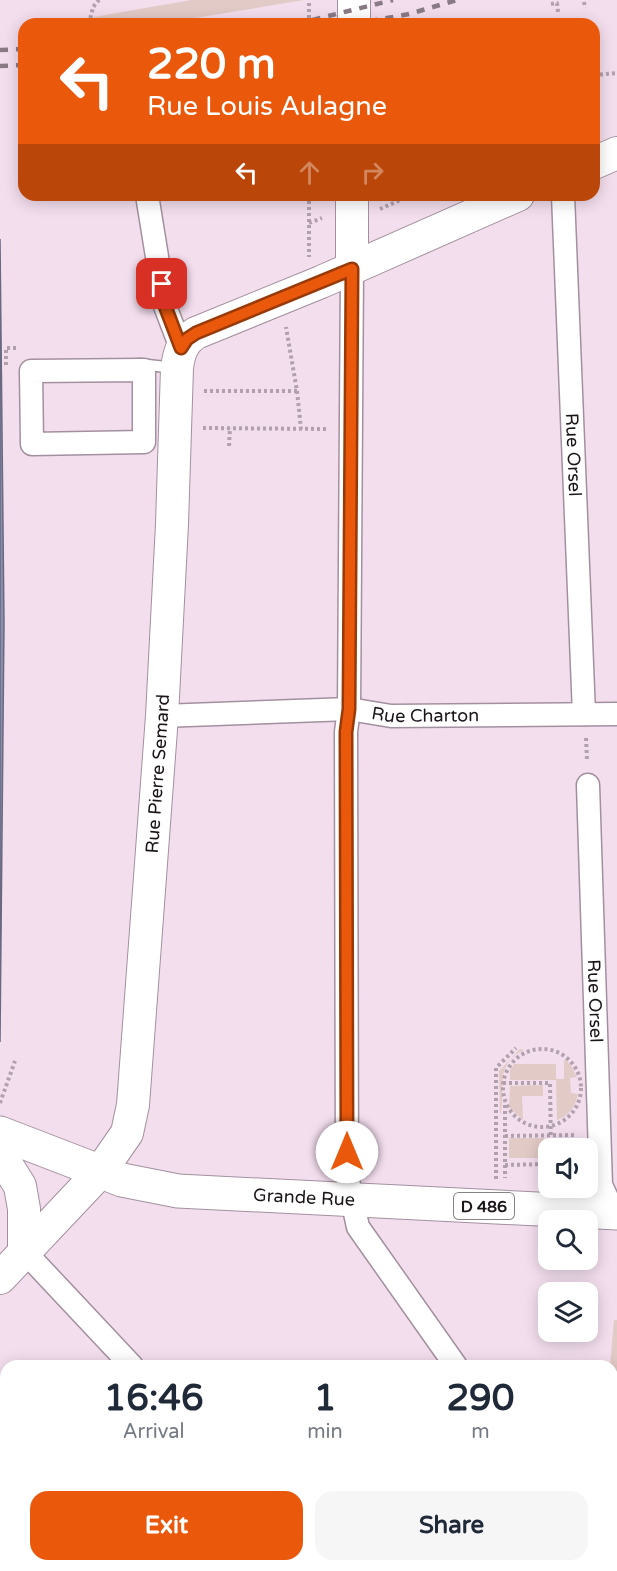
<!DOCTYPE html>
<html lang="en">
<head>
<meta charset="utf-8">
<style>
  body { margin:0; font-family:"Varela Round",sans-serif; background:#f6f6f7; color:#1f2937; height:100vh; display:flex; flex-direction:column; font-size:22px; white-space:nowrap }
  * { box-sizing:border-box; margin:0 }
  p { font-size:20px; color:#747a83 }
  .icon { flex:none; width:33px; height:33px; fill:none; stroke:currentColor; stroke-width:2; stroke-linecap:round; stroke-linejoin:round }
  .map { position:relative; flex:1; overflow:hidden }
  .panel { position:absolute; left:0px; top:1360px; width:618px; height:212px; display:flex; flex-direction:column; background:#fff; border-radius:18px 18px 0 0; box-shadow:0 3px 15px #0003 }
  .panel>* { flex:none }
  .guide { position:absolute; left:18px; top:18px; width:582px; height:183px; border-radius:18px; box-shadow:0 3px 15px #0003; background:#ea580c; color:#fff; overflow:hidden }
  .fabs { position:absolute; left:538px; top:1138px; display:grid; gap:12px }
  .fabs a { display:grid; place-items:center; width:60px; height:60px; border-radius:12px; background:#fff; box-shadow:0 3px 15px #0003; font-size:30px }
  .pin { position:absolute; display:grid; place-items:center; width:51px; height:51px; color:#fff; margin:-26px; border-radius:12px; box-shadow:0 3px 9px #0006 }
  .me { position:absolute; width:66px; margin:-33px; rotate:0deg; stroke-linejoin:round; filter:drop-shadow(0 0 4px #0008) }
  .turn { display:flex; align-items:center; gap:21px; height:126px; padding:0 30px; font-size:27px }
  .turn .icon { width:78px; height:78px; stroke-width:2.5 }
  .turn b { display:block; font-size:42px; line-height:51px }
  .lanes { display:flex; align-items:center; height:57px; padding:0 30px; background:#0003; justify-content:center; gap:30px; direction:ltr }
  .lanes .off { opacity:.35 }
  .eta { display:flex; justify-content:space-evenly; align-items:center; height:102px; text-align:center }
  .eta b { font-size:36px; font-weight:800; line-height:42px }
  .button { display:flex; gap:12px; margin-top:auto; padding:12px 30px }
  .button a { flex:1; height:69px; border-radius:18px; background:#ea580c; color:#fff; font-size:24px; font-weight:800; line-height:69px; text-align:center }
  .button a+a { background:#f6f6f7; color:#1f2937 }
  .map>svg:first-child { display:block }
  .green { fill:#e2cac6 }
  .water { fill:#8b8fae; stroke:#696a81; stroke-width:1.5 }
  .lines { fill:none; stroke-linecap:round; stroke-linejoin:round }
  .lane-casing { stroke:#a3909f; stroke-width:13 }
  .street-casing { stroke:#a3909f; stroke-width:25 }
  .secondary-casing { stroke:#a3909f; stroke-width:34 }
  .primary-casing { stroke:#a3909f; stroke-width:35 }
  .path { stroke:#b1a1ad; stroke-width:4; stroke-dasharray:3 3; stroke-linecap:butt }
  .lane { stroke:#fff; stroke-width:10 }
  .street { stroke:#fff; stroke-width:22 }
  .secondary { stroke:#fff; stroke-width:32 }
  .primary { stroke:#fff; stroke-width:33 }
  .rail { stroke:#897b85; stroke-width:4.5; stroke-dasharray:8 8; stroke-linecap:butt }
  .route-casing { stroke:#983908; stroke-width:15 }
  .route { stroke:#ea580c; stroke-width:10 }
  .labels { text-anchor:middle; stroke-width:6; stroke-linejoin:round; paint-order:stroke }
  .shield { fill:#fff; stroke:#5f5a5e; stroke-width:1.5 }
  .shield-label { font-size:16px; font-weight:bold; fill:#1b1419 }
  .street-label { font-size:18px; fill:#1b1419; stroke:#fff }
</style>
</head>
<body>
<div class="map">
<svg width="617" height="1571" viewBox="0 0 617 1571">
  <rect width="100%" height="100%" fill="#f3deee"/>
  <!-- green -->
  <g class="green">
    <path d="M191,0h113l-145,24h-66l1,-7z"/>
    <path d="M520,1049l4,1c-32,15 -17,41 -24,66l-1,-45z"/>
    <path d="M564,1059l6,5 7,13 -7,1 1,15 7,1c-3,13 -8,21 -21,26l-1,-40h-46v-10l4,-6h42v15h8z"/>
    <path d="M543,1085v11h-21l1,24 -14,-13 1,-21z"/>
    <rect x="509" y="1138" width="35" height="20"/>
    <path d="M614,1320h3v113l-5,11v-78h-2z"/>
  </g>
  <!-- water -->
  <path class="water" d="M0,239l4,384 -4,419z"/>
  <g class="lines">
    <!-- lane casing -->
    <g class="lane-casing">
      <path id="lane" d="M139,364l36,4"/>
    </g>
    <!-- street casing -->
    <g class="street-casing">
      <g id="street">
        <path d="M147,195l18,111 16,42"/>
        <path id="s1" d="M563,195l21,519"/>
        <path d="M352,269l-3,440 -3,23 1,444 11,51 98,139"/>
        <path d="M144,370v72l-112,2 -1,-73z"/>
        <path id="s2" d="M162,716l187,-7 42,7 226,-2"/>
        <path id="s3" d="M588,785l13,400 13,28"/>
        <path d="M24,1251l108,115"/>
        <path d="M303,1566l3,5"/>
        <path d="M590,1566l4,5"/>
        <path d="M0,1567l9,4"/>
      </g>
    </g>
    <!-- secondary casing -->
    <g class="secondary-casing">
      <g id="secondary">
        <path d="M354,24v-24"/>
        <path d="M594,163l23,-10"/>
        <path d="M352,269v-74"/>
        <path d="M0,1154l20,32 4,23v42"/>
        <path id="s4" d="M0,1278l100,-106 27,-39 6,-28 29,-389 10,-192 5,-156c2,-15 5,-26 19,-35l125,-51 197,-87"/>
      </g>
    </g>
    <!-- primary casing -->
    <g class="primary-casing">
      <g id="primary">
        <path id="s5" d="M0,1133l122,47 56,11 439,22"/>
      </g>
    </g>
    <!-- path -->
    <g class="path">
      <path d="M584,2l1,6"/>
      <path d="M551,4l6,-1 1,9"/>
      <path d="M561,22v2"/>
      <path d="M89,24l4,-17 6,-7"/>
      <path d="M309,24v-24"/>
      <path d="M594,75l23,-2"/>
      <path d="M309,195v62"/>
      <path d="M380,209l31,-14"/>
      <path d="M309,223l13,-5"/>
      <path d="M6,365v-17h10"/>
      <path d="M204,391h93l-11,-64"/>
      <path d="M297,391l4,38"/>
      <path d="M203,428l125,1"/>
      <path d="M229,446l1,-18"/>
      <path d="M586,738l1,22"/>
      <circle cx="542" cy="1088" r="39"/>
      <path d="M503,1083h47l1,66"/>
      <path d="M0,1103l15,-42"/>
      <path d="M505,1105v73"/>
      <path d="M505,1136l71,-1"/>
      <path d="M505,1165l44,-1"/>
      <path d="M496,1179v-111l20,-20"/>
      <path d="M612,1459l5,-11"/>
    </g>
    <!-- lane -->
    <use href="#lane" class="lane"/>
    <!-- street -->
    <use href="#street" class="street"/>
    <!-- secondary -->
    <use href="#secondary" class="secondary"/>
    <!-- primary -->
    <use href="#primary" class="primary"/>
    <!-- rail -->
    <g class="rail">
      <path d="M281,24l23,-2 89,-22"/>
      <path d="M354,24l55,-10 48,-14"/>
      <path d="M0,50l24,-1"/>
      <path d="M0,66l24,-1"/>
    </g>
  </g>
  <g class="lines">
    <!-- route casing -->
    <g class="route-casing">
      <path id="route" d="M162,284l3,22 16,42 6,-9 9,-6 156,-64 -3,440 -3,23 1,420"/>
    </g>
    <!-- route -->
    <use href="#route" class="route"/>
  </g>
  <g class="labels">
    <!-- shield labels -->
    <rect class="shield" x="454" y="1193" width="60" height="26" rx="4.5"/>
    <g class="shield-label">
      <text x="484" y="1212">D 486</text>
    </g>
    <!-- street labels -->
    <g class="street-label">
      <text dy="6" stroke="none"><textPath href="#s1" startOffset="260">Rue Orsel</textPath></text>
      <text dy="6" stroke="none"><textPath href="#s2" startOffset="264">Rue Charton</textPath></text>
      <text dy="6" stroke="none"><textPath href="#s4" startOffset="554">Rue Pierre Semard</textPath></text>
      <text dy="6" stroke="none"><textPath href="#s3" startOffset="216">Rue Orsel</textPath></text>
      <text dy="6" stroke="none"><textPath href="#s5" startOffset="314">Grande Rue</textPath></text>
    </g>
  </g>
</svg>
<div class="fabs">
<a><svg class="icon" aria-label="sound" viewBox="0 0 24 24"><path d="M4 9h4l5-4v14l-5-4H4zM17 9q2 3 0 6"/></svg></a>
<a><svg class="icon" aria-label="search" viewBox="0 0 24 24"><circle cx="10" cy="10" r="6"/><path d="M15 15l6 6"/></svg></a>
<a><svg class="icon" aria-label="layers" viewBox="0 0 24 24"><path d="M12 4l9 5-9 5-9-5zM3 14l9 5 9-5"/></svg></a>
</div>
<div class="pin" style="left:162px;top:284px;background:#d93025"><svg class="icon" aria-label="arrive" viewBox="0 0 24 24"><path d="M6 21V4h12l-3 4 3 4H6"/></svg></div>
<svg class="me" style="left:347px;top:1152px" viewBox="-20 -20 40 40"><circle r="19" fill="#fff"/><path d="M0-13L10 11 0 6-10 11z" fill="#ea580c"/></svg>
<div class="guide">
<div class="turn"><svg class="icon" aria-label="left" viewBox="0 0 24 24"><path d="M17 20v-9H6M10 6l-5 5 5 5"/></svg><div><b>220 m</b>Rue Louis Aulagne</div></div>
<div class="lanes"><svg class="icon" aria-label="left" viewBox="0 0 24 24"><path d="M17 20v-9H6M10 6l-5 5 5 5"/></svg><svg class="icon off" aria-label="ahead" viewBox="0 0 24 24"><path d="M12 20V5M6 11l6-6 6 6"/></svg><svg class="icon off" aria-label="right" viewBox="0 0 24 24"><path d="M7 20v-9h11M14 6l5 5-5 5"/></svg></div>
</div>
<section class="panel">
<div class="eta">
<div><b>16:46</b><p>Arrival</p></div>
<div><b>1</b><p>min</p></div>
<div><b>290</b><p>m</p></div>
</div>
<div class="button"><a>Exit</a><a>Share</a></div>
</section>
</div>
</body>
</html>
